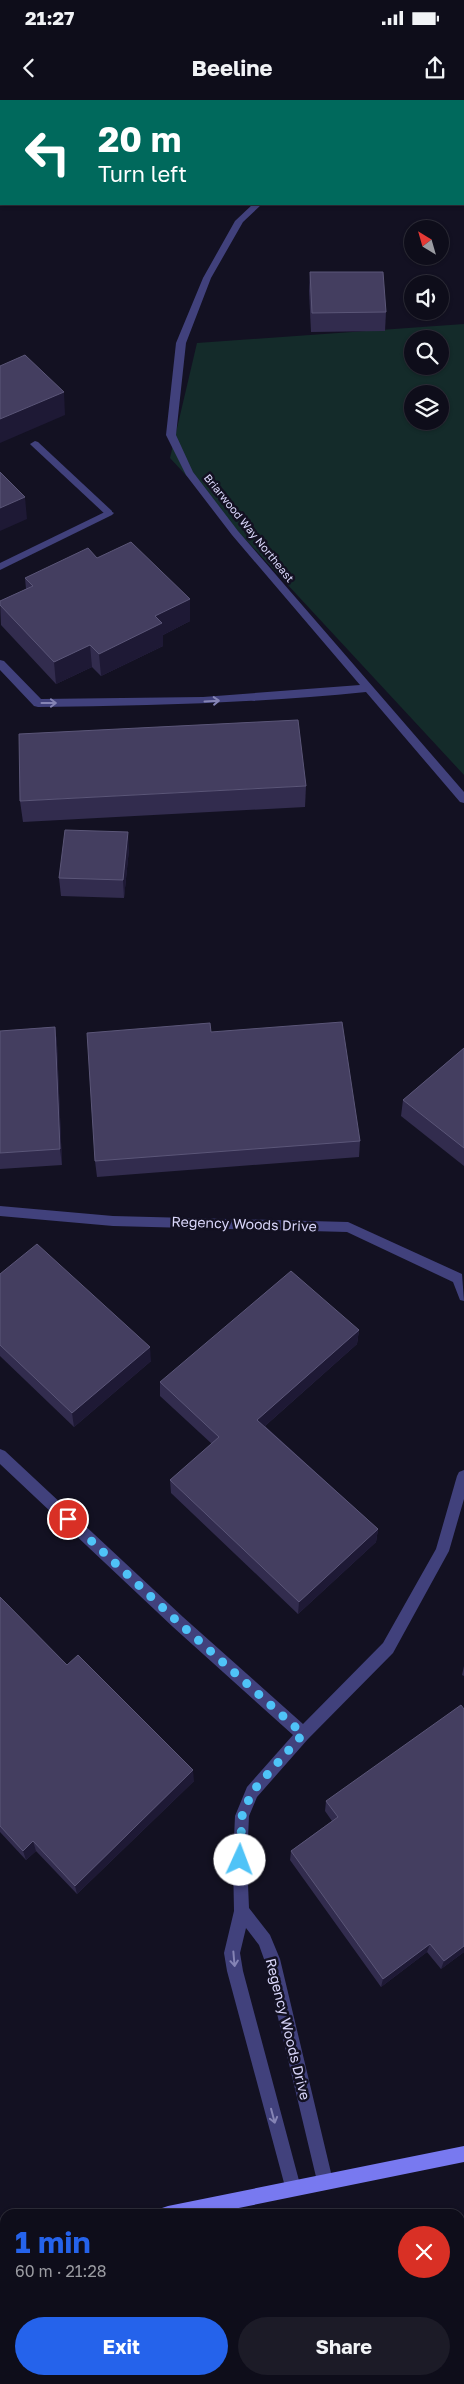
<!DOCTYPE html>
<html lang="en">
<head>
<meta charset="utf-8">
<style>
  body { margin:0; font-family:"Golos Text",sans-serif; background:#1c1b27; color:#f1f3f6; height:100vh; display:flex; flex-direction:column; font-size:19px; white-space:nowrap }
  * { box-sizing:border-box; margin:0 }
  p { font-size:16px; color:#9b9ca2 }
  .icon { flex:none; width:28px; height:28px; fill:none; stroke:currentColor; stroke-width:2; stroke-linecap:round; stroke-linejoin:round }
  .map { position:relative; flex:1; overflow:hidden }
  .panel { position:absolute; left:0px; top:2109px; width:465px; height:176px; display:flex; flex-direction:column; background:#0e0d1a; border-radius:15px 15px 0 0; box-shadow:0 1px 4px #0004,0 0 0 1px #2e2d39 }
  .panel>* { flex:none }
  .hud { position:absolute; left:0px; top:0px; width:465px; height:105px; box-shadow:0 1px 4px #0004,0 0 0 1px #2e2d39; background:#00695c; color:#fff; overflow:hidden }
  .needle { width:32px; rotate:323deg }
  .fabs { position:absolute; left:404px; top:120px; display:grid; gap:10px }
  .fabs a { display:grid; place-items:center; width:45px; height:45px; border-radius:50%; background:#0e0d1a; box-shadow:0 1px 4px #0004,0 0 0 1px #2e2d39; font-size:25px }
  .pin { position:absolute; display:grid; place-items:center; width:42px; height:42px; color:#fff; margin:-21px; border:2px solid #fff; border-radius:50%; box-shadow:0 1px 5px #0007 }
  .me { position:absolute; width:55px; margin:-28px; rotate:2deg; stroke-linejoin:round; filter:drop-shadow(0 0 4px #0008) }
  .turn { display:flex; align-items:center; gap:18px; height:105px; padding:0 15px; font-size:22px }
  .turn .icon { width:65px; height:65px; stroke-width:2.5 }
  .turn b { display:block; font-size:35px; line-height:42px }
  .round { display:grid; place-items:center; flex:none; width:52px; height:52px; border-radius:26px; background:#1c1b27 }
  .headline { display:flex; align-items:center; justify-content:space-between; height:85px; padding:0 15px }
  h1 { font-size:30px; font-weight:700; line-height:38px; color:#2563eb }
  .action { display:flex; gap:10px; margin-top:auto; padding:10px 15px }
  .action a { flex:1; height:58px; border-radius:30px; background:#2563eb; color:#fff; font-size:20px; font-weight:700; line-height:58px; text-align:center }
  .action a+a { background:#1c1b27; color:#f1f3f6 }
  .status { display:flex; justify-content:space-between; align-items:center; height:35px; padding:0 25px; background:#0e0d1a; direction:ltr }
  .status svg { height:14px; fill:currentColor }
  header { display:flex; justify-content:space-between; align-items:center; height:65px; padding:0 15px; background:#0e0d1a; font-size:22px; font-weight:700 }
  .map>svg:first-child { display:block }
  .green { fill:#142b2a; fill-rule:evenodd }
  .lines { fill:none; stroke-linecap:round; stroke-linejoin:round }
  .lane { fill:#41417c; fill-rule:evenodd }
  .street { fill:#41417c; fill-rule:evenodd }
  .secondary { fill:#7879f0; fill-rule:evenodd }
  .wall { fill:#322c4e }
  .shaded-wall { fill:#1e1935 }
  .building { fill:#443e60; stroke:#5b5678 }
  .oneway { stroke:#8584b5 }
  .route { stroke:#4fc3f7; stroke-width:9; stroke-dasharray:0 16.2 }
  .labels { text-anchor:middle; stroke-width:5; stroke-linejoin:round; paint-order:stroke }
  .far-street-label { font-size:11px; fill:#d9d6fa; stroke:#131122 }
  .street-label { font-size:14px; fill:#d9d6fa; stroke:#131122 }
</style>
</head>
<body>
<div class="status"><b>21:27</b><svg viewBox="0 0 49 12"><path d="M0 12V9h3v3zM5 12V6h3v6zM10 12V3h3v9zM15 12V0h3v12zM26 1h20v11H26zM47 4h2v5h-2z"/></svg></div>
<header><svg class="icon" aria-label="back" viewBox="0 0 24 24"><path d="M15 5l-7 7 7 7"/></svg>Beeline<svg class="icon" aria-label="share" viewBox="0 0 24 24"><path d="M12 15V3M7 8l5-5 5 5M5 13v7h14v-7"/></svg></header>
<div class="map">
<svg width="464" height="2284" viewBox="0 0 464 2284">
  <rect width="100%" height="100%" fill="#131122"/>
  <!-- green -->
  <path class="green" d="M464,224v451l-294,-317 27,-115zM412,239h28v27h-28zM412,294h28v27h-28z"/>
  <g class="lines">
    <!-- lane -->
    <path class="lane" d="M35,341l3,1 74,69v4h-6l-74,-69 -2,-2z"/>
    <!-- street -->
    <g class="street">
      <path d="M127,0h9l1,1h-9z"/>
      <path d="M253,104h9l-19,18 -32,56 -25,65 -10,92 17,37 45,59 226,261v11l-4,-1 -94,-110c-109,11 -218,14 -328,15l-4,-1 -34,-36v-10l4,1 37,38 162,-2 157,-12 -128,-150 -46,-60 -20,-40 10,-92 27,-65 32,-57z"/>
      <path d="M109,410l5,3 -2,2 -112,55v-7z"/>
      <path d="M0,1106l113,10 235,6 114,52 2,27 -4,-1 -7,-18 -106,-50 -234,-6 -113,-10z"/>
      <path d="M0,1349l5,2 178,166 120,107 80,-81 53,-94 21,-73 2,-4 5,-2v29l-15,52 -56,102 -85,86 -51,58 -8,19 -2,44 2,48 21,27 10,24 53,222 -2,6 -6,2 -6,-2 -2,-6 -53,-222 -5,-14 -13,-17 -6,25 3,18 58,217 -2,6 -6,2 -6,-2 -60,-223 -3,-18 10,-42 -1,-51 2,-44 12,-29 46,-52 -120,-108 -173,-163z"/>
      <path d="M209,2280h16l1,4h-16z"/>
    </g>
    <!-- secondary -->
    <g class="secondary">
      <path d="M464,2046v16l-255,52h-49l2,-6 6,-2z"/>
      <path d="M5,2146v16l-5,2v-16z"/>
    </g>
  </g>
  <!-- wall -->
  <g class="wall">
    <path d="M387,0h77v1h-76z"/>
    <path d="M0,38h1v22l-1,-1z"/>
    <path d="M310,172l76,40 -1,19 -74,1 -2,-41z"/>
    <path d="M97,458l93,41v22l-27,14v11l-62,30 -9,-9 -36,17 -55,-59 -1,-24 26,-12 -1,-11z"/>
    <path d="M306,686l-1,21 -282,15 -3,-21z"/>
    <path d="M129,749l-5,49 -63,-2 -2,-18z"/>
    <path d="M55,927l2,17 5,121 -62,4v-138z"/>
    <path d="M211,932l149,109 -1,16 -262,20 -2,-16z"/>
    <path d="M464,948v118l-63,-50 2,-16z"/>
    <path d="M0,1174l151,87 -77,66 -74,-71z"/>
    <path d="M359,1230l-2,14 -92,82 113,103 -2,13 -78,72 -127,-121 -1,-13 42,-36 -52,-48v-14z"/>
    <path d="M0,1497l67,68 127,116 -117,113 -41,-43 -10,9 -26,-28z"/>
    <path d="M464,1566v10l-2,-1z"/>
    <path d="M326,1701l138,151 -23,17 -14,-17 -46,35 -91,-127 1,-9 41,-30 -7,-10z"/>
  </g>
  <!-- shaded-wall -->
  <g class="shaded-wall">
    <rect x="391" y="0" width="28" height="1"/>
    <path d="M1,17v20h-1v-19z"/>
    <path d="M64,292l1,23 -65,28v-24z"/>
    <path d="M25,397l2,22 -27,12v-23z"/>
    <path d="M190,499v22l-27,14v11l-62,30 -2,-22 56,-38z"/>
    <path d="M90,545l2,22 -36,17 -2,-22z"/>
    <path d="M128,732l1,17 -5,49 -1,-18z"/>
    <path d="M55,927l2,17 5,121 -2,-16z"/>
    <path d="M359,1230l-2,14 -100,89v-13z"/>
    <path d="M150,1247l1,14 -77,66 -2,-14z"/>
    <path d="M378,1429l-2,13 -78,72 1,-12z"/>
    <path d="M193,1670l1,11 -117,113 -2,-8z"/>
    <path d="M33,1741l3,10 -10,9 -3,-9z"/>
    <path d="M430,1844l-3,8 -46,35 2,-8z"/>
    <path d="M464,1846v6l-23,17 3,-8z"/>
  </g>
  <!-- building -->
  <g class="building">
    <path d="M428,0h36v2v-1h-35z"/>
    <path d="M0,10l1,1v6l-1,1z"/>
    <path d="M310,172h73l3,40 -74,1z"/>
    <path d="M25,255l39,37 -64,27v-53z"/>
    <path d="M0,372l25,25 -25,11z"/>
    <path d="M131,442l59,57 -35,17 7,7 -63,31 -9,-9 -36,17 -54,-57v-4l33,-15 -8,-8 63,-30 9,10z"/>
    <path d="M298,620l8,66 -286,15 -1,-67z"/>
    <path d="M65,730l63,2 -5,48 -64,-2z"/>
    <path d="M342,922l18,119 -265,20 -8,-128 123,-10 1,9z"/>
    <path d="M55,927l5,122 -60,4v-122z"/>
    <path d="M464,948v100l-61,-48z"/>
    <path d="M37,1144l113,103 -78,66 -72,-68v-71z"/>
    <path d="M291,1171l68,59 -102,90 121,109 -79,73 -129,-122 49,-43 -59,-55z"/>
    <path d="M0,1497l67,68 11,-10 115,115 -118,116 -42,-45 -10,10 -23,-25z"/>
    <path d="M461,1605l3,4v237l-20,15 -14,-17 -47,35 -92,-128 47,-34 -12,-16z"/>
  </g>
  <!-- one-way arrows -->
  <defs><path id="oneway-shaft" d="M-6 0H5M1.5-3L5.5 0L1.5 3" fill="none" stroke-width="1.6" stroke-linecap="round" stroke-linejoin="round" transform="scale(1.25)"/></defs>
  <g class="oneway">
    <use href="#oneway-shaft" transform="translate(212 601) rotate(-3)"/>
    <use href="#oneway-shaft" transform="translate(49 603)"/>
    <use href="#oneway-shaft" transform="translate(234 1859) rotate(85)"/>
    <use href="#oneway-shaft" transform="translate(273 2016) rotate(75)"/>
  </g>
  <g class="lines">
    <!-- route -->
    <path class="route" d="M68,1419l110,103 125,112 -51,58 -10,24 -2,44"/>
  </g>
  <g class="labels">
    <!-- far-street labels -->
    <g class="far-street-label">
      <text transform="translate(249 428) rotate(51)" y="4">Briarwood Way Northeast</text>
    </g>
    <!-- street labels -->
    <g class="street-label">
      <text transform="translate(244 1124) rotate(2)" y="5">Regency Woods Drive</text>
      <text transform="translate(288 1929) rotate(76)" y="5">Regency Woods Drive</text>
    </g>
  </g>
</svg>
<div class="fabs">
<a><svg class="needle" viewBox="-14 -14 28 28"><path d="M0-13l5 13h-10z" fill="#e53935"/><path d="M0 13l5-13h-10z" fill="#9b9ca2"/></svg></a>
<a><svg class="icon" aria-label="sound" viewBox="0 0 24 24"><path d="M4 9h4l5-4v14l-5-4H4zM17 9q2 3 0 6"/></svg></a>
<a><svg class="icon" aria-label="search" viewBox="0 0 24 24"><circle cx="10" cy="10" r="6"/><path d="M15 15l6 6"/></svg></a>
<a><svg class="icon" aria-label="layers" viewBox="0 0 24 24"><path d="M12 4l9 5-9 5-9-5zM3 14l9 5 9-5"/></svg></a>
</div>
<div class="pin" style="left:68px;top:1419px;background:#d93025"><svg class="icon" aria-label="arrive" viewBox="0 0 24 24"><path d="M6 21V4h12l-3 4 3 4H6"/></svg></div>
<svg class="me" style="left:240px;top:1760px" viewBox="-20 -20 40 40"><circle r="19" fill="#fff"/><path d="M0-13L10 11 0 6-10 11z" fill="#4fc3f7"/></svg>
<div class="hud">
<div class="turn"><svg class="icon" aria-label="left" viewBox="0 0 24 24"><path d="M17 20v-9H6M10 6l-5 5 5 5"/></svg><div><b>20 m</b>Turn left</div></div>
</div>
<section class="panel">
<div class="headline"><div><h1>1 min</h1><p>60 m · 21:28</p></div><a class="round" style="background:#d93025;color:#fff"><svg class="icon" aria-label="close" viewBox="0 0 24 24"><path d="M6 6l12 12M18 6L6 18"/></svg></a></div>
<div class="action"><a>Exit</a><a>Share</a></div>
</section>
</div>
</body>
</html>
